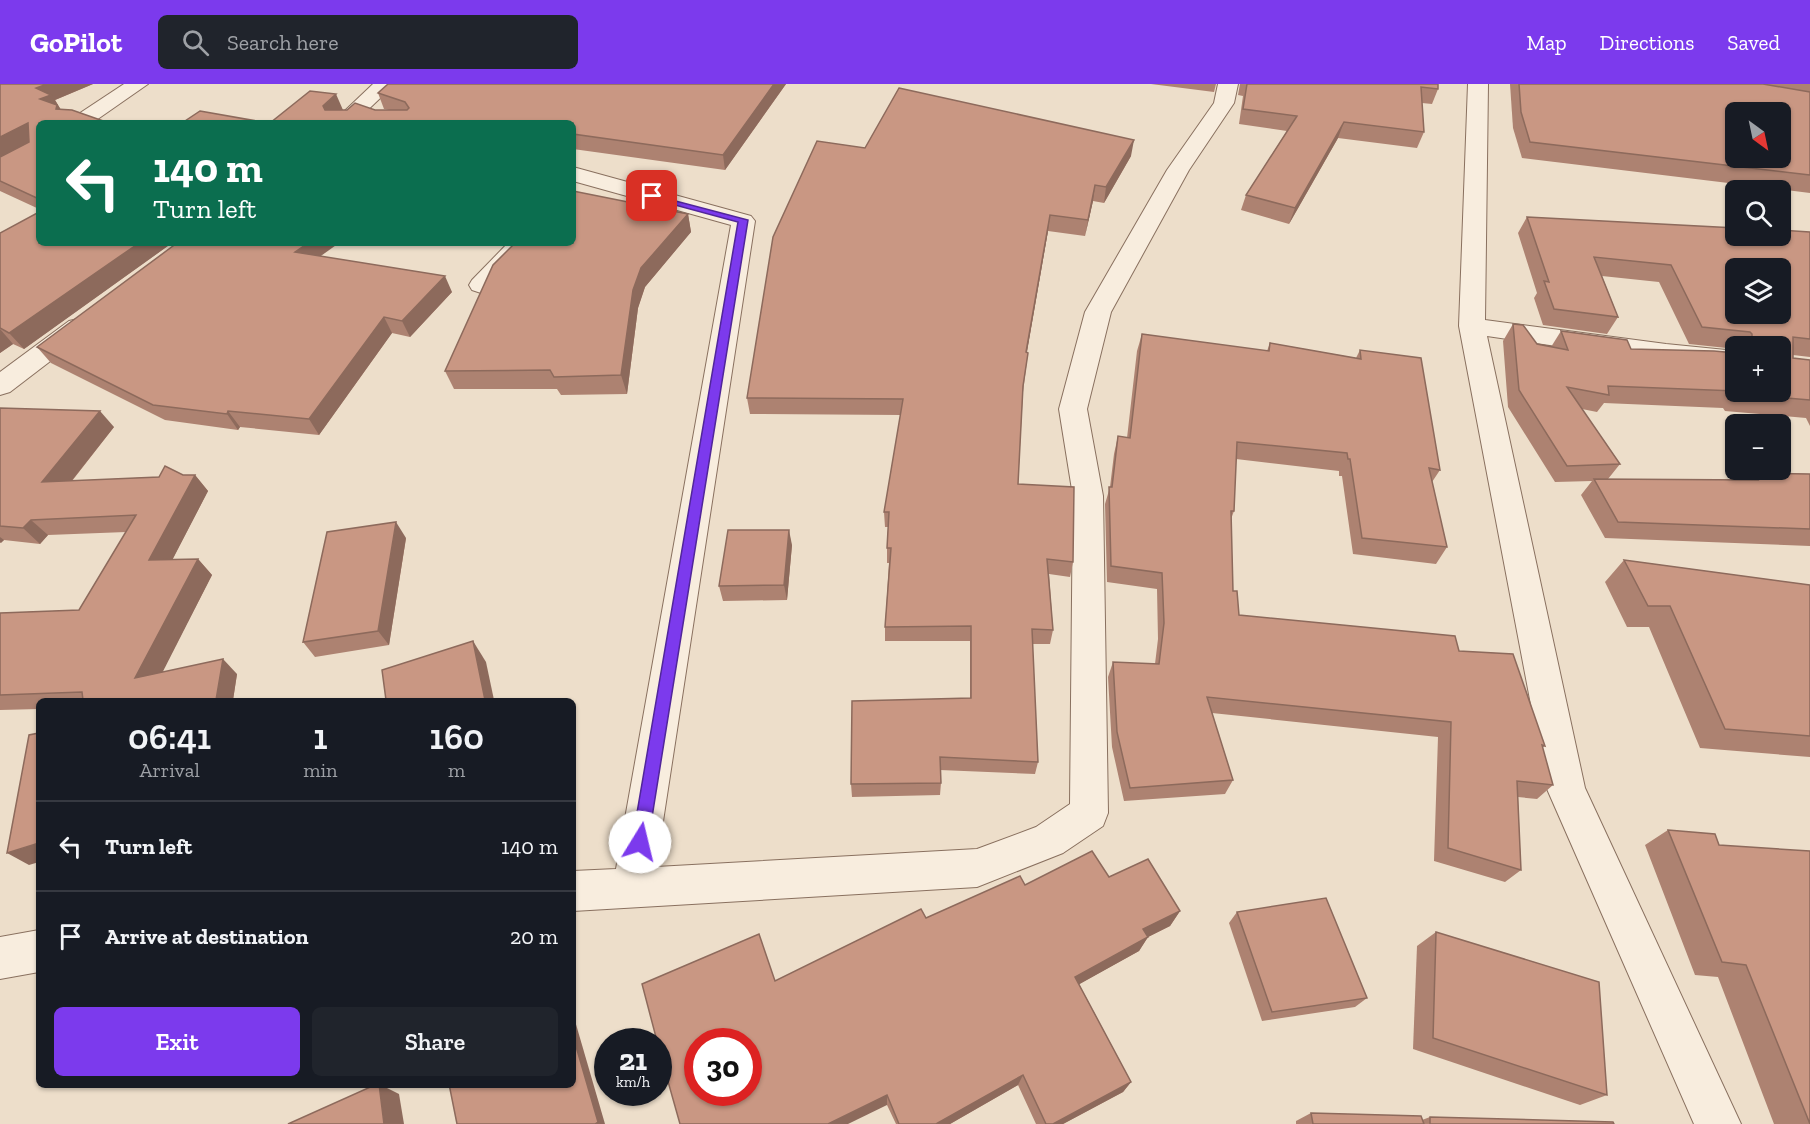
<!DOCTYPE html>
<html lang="en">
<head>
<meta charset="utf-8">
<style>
  body { margin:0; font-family:"Zilla Slab",serif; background:#20242c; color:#f1f3f6; height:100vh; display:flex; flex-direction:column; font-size:22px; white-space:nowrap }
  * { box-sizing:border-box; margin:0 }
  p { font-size:20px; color:#9ea1a6 }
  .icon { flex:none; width:33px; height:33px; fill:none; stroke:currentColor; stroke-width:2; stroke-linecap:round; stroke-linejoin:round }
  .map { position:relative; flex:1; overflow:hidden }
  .drawer { position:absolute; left:36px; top:614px; width:540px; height:390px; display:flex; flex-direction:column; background:#171b24; border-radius:9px; box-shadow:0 2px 4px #0004 }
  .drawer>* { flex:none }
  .hud { position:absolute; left:36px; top:36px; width:540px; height:126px; border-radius:9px; box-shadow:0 2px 4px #0004; background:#0b6e4f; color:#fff; overflow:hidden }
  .needle { width:39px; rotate:147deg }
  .buttons { position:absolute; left:1725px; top:18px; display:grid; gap:12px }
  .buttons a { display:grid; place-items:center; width:66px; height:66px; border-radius:9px; background:#171b24; box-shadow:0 2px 4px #0004; font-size:30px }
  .speed { position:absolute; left:594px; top:944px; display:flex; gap:12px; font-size:30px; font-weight:700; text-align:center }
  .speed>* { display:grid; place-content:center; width:78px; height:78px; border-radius:50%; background:#171b24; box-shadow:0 2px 4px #0004; line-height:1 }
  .speed small { font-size:15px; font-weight:400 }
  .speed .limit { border:9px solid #d22; background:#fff; color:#111 }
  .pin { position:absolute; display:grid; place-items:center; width:51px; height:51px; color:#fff; margin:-26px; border-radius:12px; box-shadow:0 3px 9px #0006 }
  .me { position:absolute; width:66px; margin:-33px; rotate:9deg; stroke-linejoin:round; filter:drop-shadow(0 0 4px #0008) }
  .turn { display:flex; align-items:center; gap:21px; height:126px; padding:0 18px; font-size:27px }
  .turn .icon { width:78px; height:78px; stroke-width:2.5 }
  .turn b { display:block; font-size:42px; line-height:51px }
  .eta { display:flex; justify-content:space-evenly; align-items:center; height:102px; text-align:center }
  .eta b { font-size:36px; font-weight:600; line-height:42px }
  .button { display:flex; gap:12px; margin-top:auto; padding:12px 18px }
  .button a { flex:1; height:69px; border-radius:9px; background:#7c3aed; color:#fff; font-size:24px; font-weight:600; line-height:69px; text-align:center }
  .button a+a { background:#20242c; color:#f1f3f6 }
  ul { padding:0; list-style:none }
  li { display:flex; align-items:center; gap:18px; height:90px; padding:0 18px; border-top:2px solid #363941 }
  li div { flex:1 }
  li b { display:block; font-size:22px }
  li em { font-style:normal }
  header { display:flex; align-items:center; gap:36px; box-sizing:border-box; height:84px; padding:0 30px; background:#7c3aed; color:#fff }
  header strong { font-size:28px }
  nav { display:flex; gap:33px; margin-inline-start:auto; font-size:21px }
  .search { width:420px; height:54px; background:#20242c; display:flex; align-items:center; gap:15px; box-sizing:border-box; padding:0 21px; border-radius:9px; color:#9ea1a6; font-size:22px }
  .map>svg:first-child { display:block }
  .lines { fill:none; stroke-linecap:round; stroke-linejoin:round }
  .minor-casing { stroke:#89705f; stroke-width:2 }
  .minor { fill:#f8edde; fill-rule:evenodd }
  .wall { fill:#ad8271 }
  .shaded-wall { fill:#8d6a5c }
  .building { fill:#c99783; stroke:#8d6a5c; stroke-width:1.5; fill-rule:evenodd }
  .route { fill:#7c3aed; stroke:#51269a; stroke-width:1.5 }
</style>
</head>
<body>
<header>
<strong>GoPilot</strong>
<div class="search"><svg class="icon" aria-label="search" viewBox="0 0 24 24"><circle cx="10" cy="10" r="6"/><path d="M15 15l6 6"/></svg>Search here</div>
<nav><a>Map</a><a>Directions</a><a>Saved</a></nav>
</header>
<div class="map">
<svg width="1810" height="1040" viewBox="0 0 1810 1040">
  <rect width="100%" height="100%" fill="#eddeca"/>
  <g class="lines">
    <!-- minor casing -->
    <g class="minor-casing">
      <g id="minor">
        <path d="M124,0h24l-56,39h-24l3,-4z"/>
        <path d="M373,0h22l-41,39h-22z"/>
        <path d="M1218,0h20l-4,19 -45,67 -78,142 -24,97 16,87 5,317 -5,13 -40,27 -86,34 -404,24v-40l43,-2 115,-644 -158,-44v-14l178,49 4,5 -99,646 321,-18 59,-22 34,-23 3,-308 -14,-87 26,-97 82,-142 47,-67z"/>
        <path d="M1468,0h20l-3,236 181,24 70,7v18l-70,-7 -179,-26 98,452 156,336h-47l-147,-335 -88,-463z"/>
        <path d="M508,159h25l-43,47 -9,3 -9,-3 -3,-5 3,-5z"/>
        <path d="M78,235l9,2 4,6 -4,6 -77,59 -10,3v-23l69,-51z"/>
        <path d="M39,846v42l-39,7v-42z"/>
      </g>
    </g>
    <!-- minor -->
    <use href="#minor" class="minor"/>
  </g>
  <!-- wall -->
  <g class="wall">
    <path d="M0,0h93l-38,16 6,10 -22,13v86l-39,-18z"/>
    <path d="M786,0l-61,86 -152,-21v-26l-230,-13h46l-5,-1 -6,-16z"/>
    <path d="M1151,0h65l-2,8z"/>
    <path d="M1240,0h198v5l-6,15 -10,-1 2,29 -7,16 -79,-10 -49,86 -48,-14 5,-15 41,-64 -48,-7 4,-28 -5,-1z"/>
    <path d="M1510,0h300v109l-288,-35 -9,-30z"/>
    <path d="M865,64l266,8 -27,47 -11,-2 -8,35 -37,-5 -21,121 1,1 -5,39 -5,92 55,78 -3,15 -21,-3 4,56 -3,14h-18l6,118 -3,12 -95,-4 1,13 -1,12 -88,2 -1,-13 119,-86v-57h-85v-14l4,-64h-2v-15l1,-21h-3l-1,-15 17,-97 -151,-1 -3,-16z"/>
    <path d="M688,130l3,18 -46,55 -7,21 -11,86 -66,1 -4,-6h-103l-9,-18z"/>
    <path d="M1527,133l283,15v125l-17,-2v3l17,2v66l-4,-8 -81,-7 -2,-3 -119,-5 -7,9 -15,-3 38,55 -12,15 138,1 7,-7 57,1v72l-205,-8 -24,-43 11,-14 -37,1 -47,-75 -5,-66 10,-17 24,20 14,3 10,-16 70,18 105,4v39h44v-46h-44v3l-47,-5 -30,-62 -57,-6 16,41 -11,17 -64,-9 -9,-27 3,-5 -19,-60z"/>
    <path d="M0,149l39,10h133l-148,106 -11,-5 -13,9z"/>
    <path d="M321,172l131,36 -42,45 -18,-4 -73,102 -79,-8 -2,3 -73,-10 -114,-57 -14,-16z"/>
    <path d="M1142,250l125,17 3,-8 86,15 4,-8 80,120 -8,12 15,65 -11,17 -83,-10 -11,-78h-3v-5l-103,-12 -2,52 -3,8 2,72 6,24 220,36 86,95 -3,2 11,37 -16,14 -19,-2 3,73 -16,12 -71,-21 4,-124 -226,-24 21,67 -8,14 -101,7 -12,-54 -4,-70 5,-15 42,2 3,-25 -1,-50 -50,-7 -2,-78 5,-17 4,-33 4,-18 9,2 10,-87z"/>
    <path d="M0,324l114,19 -42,54 123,-6 13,16 -36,69 26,-1 14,16 -50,97 75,2 -4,26h-194v9l-39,1v-97l79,-3 47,-78 -78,3 -8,9 -36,-4 -4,3z"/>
    <path d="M406,454l-17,107 -74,12 -12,-15z"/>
    <path d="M792,461l-5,55 -64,1 -4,-15z"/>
    <path d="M1624,476l186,25v172l-110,-9 -51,-121h-22l-22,-45z"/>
    <path d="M1668,746l51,15 91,279h-36l-56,-147 -23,-2 -50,-130z"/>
    <path d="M1109,793l71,34 -10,15 -22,11 -9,14 -60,33 52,98 -8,10 -60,32h-27l-18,-39 -68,39h-54l-9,-19 -112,-124 151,-63 99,-33z"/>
    <path d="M1237,828l130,86 -12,9 -93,14 -33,-98z"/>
    <path d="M1436,848l171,163 -27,10 -167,-56 4,-103z"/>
    <path d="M1311,1029l111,7 8,-3 184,7h-318v-3z"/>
  </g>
  <!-- shaded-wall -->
  <g class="shaded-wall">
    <path d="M47,0h46l-38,16 6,10 -4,1 -17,-12 -4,-11z"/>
    <path d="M774,0h12l-61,86 -2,-15z"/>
    <path d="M336,10l7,16 -13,11 -7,-15z"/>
    <path d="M1344,38l-6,16 -49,86 6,-16z"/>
    <path d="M28,39l11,15 -39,20v-21z"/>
    <path d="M1134,56l-3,16 -27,47 2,-16z"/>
    <path d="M1095,101l-2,16 -8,35 3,-16z"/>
    <path d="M688,130l3,18 -46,55 -7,21 -11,86 -6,-19 12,-85 8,-22z"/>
    <path d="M1050,131l-2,16 -24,137 2,-16z"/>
    <path d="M139,159h33l-148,106 -15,-16z"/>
    <path d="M308,159h31l-35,25 -9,-16z"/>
    <path d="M445,192l7,16 -42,45 -8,-16z"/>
    <path d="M384,233l8,16 -73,102 -10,-16z"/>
    <path d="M0,245l13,15 -13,9z"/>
    <path d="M100,327l14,16 -56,71 -16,-16z"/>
    <path d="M228,327l12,16 -2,3 -11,-16z"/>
    <path d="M195,391l13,16 -44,85 -15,-16z"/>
    <path d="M31,436l17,15 -8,9 -17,-16z"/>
    <path d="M396,438l10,16 -17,107 -11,-14z"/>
    <path d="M789,446l3,15 -5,55 -3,-15z"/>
    <path d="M0,453l4,3 -3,3 -1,-1z"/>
    <path d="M198,475l14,16 -60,118 -17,-15z"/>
    <path d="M473,557l13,21 8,38h-9z"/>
    <path d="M223,575l14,15 -4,26h-17z"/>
    <path d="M39,759v19l-10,3 -22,-12z"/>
    <path d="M1180,827l-10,15 -22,11 -9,14 -70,39 6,-13 68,-48z"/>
    <path d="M573,930l32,110h-10l-22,-88z"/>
    <path d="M1023,991l-5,10 -68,39h-14z"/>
    <path d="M1131,998l-8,10 -60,32h-10z"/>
    <path d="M379,1000l20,10 5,30h-20z"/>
    <path d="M887,1011v10l-39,19h-20z"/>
  </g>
  <!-- building -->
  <g class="building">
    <path d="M0,0h47l-11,4 15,7 -11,4 17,6 -1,4 16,1 37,13h-70v76l-39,-18v-24l29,-15 -1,-19 -28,14z"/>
    <path d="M388,0h386l-51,71 -150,-21v-11h-303l40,-32 26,3 -13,12 2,4h22l8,-7 20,7h32l2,-2 -4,-6 -27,-9z"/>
    <path d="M1247,0h191v5l-17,-2 3,45 -80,-10 -49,86 -49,-13 51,-79 -54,-7z"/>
    <path d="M1519,0h244l47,8v83l-280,-33 -9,-30zM1736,28h44v46h-44z"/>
    <path d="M899,4l235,52 -28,47 -11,-2 -7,35 -38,-5 -24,137 2,1 -5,33 -5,98 56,3 -1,75 -26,-3 6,71 -21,-1 6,133 -98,-5 1,26 -90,1 1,-83 119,-3v-72l-86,1 6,-79h-4l2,-36h-5l19,-113 -156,-1 26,-161 44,-96 48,7z"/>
    <path d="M200,27l68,12h-86z"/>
    <path d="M573,107l115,23 -47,54 -8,22 -12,85 -67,2 -4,-7 -105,1 48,-106 22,-22h58z"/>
    <path d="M39,128v31h100l-130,90 -9,-5v-95z"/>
    <path d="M1527,133l209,11v8h44v-6l30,2v107l-17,-2v21l17,2v40l-71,-6 -1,-2h42v-46h-28v-12l-2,-2 -48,-5 -31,-62 -77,-8 24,60 -64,-8 -10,-28 5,1zM1736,184h44v46h-44z"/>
    <path d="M177,159h131l-13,9 150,24 -43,45 -18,-4 -75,102 -81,-8 -1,3 -74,-9 -116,-58z"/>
    <path d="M1513,240l10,1 14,19 31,6 -7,-19 66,9 4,9 83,2 22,2v38l-128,-5 1,9 -42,-8 53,77 -53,2 -48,-76z"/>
    <path d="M1142,250l127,17 1,-8 91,16 -1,-9 61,8 19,112 -11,-2 18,79 -85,-9 -12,-79h-2l-1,-6 -110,-11 -3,69h-3l2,80h4l2,24 216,21 4,15 54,3 32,92 -3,-1 11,40 -36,-4 4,89 -73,-22 3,-126 -244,-25 26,83 -103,8 -13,-56 -4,-70 46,2 5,-41 -2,-50 -51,-7 -2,-79h3l6,-51 12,2z"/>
    <path d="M0,324l100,3 -58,71 117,-5 6,-11 18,9h12l-46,85 49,-1 -63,119 88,-19 -7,41h-133l-1,-8 -82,3v-82l79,-3 57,-95 -105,5 -8,8 -23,-2z"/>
    <path d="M1753,389l57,1v55l-192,-7 -24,-43 164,1z"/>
    <path d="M396,438l-18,109 -75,11 24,-110z"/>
    <path d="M728,446h61l-5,55 -65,1z"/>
    <path d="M1624,476l186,25v151l-85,-7 -55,-123h-22z"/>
    <path d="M473,557l12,59h-99l-4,-30z"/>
    <path d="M39,649v110l-32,10 22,-118z"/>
    <path d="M1668,746l47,4 4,11 91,6v273l-64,-159 -24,-3z"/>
    <path d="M1092,767l17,26 39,-18 32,52 -37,18 5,8 -73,40 56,105 -78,42h-7l-23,-49 -87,49h-37l-12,-29 -59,29h-148l-22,-78v-5h-1l-15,-57 117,-50 16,47 146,-72 5,9 94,-42 5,9zM698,957h50v51h-50z"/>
    <path d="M1326,814l41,100 -95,14 -35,-100z"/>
    <path d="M1436,848l163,50 8,113 -174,-57z"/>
    <path d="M573,952l25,86 -3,2h-138l-8,-40h124z"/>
    <path d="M377,1000h2l5,40h-96z"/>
    <path d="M1311,1029l110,3 3,8h-111z"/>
    <path d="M1430,1033l183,5 1,2h-184z"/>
  </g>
  <!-- route -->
  <path class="route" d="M649,110l99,26 -100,622 -2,6 -6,2 -6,-2 -2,-6 106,-620 -89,-24z"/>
</svg>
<div class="buttons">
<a><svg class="needle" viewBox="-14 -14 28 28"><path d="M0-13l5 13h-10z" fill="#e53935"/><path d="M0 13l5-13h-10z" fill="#9ea1a6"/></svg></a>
<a><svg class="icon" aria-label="search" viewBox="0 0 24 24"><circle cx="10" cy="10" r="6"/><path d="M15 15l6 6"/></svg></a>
<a><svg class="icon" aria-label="layers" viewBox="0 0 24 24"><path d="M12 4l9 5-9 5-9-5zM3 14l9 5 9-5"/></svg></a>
<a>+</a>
<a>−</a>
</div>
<div class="speed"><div>21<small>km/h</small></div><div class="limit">30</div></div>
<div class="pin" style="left:652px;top:112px;background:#d93025"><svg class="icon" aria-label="arrive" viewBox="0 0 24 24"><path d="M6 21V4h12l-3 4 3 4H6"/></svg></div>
<svg class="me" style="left:640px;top:758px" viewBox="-20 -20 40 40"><circle r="19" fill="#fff"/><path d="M0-13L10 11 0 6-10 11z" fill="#7c3aed"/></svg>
<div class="hud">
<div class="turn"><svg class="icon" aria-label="left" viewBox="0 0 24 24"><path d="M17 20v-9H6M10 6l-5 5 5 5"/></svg><div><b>140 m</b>Turn left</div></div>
</div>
<section class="drawer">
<div class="eta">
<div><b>06:41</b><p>Arrival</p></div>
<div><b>1</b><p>min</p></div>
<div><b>160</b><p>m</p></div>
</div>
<ul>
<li><svg class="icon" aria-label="left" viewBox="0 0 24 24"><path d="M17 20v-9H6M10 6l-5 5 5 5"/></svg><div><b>Turn left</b></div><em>140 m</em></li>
<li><svg class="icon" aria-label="arrive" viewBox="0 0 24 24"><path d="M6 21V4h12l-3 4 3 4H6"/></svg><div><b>Arrive at destination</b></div><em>20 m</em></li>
</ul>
<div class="button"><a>Exit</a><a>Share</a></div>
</section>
</div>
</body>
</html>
